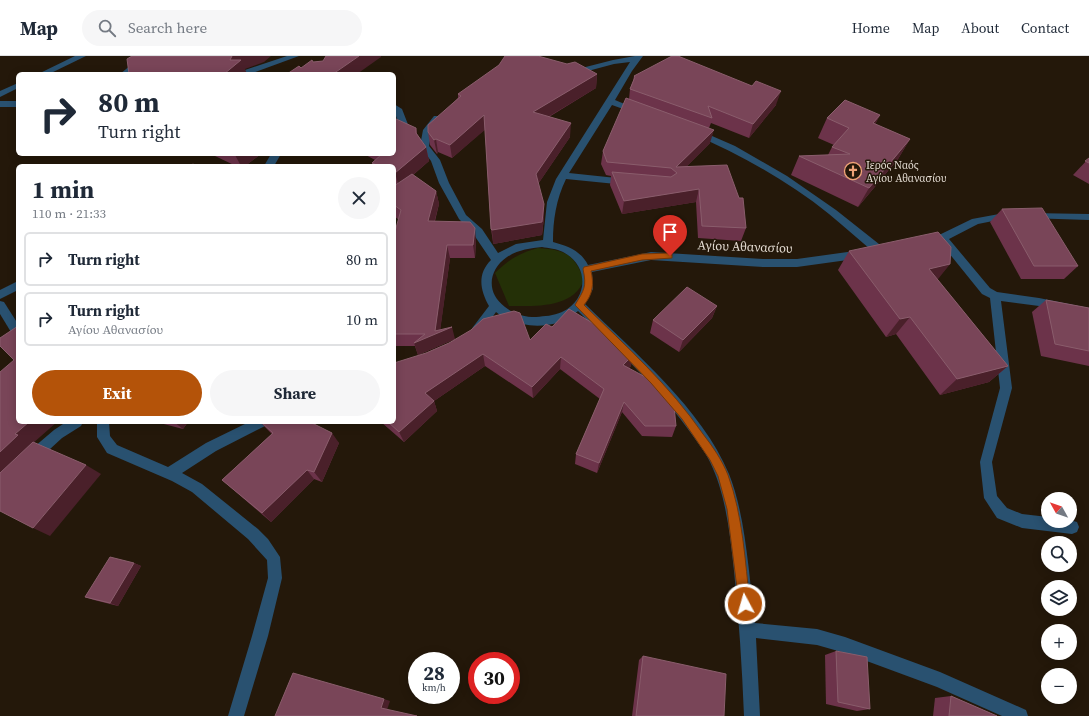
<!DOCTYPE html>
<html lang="en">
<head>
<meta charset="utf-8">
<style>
  body { margin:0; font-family:"Source Serif 4",serif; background:#f6f6f7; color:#1f2937; height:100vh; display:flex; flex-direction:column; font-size:15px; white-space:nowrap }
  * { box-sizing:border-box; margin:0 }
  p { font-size:13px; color:#747a83 }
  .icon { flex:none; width:22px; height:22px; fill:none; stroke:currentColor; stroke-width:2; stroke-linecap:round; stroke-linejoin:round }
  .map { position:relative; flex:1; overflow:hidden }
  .drawer { position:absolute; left:16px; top:108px; width:380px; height:260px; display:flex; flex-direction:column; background:#fff; border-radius:6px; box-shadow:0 2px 10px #0003 }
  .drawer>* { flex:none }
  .banner { position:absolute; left:16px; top:16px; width:380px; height:84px; border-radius:6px; box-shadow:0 2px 10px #0003; background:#fff; color:#1f2937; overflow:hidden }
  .needle { width:26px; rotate:310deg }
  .buttons { position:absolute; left:1041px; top:436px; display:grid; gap:8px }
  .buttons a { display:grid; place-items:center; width:36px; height:36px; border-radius:50%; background:#fff; box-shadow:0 2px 10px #0003; font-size:20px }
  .speed { position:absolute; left:408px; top:596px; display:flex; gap:8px; font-size:20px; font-weight:700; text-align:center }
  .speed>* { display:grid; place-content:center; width:52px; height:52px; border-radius:50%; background:#fff; box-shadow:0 2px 10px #0003; line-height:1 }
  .speed small { font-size:10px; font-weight:400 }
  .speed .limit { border:6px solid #d22; background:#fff; color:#111 }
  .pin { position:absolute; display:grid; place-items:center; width:34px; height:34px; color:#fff; margin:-41px -17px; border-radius:50% 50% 50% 0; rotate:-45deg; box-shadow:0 0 4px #0007 }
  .pin .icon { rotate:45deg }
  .me { position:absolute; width:44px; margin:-22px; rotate:354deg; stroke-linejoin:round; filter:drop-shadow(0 0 3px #0008) }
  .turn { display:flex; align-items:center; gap:14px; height:84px; padding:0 16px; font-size:18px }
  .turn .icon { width:52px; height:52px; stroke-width:2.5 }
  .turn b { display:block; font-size:28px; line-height:34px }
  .round { display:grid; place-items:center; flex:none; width:42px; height:42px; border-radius:21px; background:#f6f6f7 }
  .overview { display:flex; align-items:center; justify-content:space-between; height:68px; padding:0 16px }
  h1 { font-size:24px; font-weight:700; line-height:30px }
  .button { display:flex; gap:8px; margin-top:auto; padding:8px 16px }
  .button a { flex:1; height:46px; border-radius:24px; background:#b45309; color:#fff; font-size:16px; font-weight:700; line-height:46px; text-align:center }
  .button a+a { background:#f6f6f7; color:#1f2937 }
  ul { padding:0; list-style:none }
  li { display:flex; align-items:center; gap:12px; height:54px; margin:0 8px 6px; padding:0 8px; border:2px solid #e0e1e3; border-radius:6px }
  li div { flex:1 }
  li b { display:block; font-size:15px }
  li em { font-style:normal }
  header { display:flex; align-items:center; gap:24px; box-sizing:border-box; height:56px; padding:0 20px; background:#fff; border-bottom:1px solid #e0e1e3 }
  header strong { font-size:19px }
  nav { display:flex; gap:22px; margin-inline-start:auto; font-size:14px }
  .search { width:280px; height:36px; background:#f6f6f7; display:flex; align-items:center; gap:10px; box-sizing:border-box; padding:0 14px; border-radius:22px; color:#747a83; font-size:15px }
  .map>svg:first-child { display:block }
  .green { fill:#243007 }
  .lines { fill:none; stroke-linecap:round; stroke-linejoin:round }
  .minor { fill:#295170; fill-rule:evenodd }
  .wall { fill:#6c334a }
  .shaded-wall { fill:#4a202a }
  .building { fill:#794558; stroke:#8a5d6c }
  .route { fill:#b45309; stroke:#753606 }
  .labels { text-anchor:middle; stroke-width:3; stroke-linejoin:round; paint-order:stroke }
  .far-poi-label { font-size:11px; fill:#e6ded5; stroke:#24180a; text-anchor:start }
  .street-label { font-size:13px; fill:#e6ded5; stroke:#24180a }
</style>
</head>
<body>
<header>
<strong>Map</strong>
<div class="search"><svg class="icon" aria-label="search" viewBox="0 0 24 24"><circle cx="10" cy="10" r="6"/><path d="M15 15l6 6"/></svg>Search here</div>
<nav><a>Home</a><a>Map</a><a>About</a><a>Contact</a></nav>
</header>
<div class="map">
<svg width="1089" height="660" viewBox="0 0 1089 660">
  <rect width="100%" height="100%" fill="#24180a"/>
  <!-- green -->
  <path class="green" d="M538,192c28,2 36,6 46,32 -11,29 -50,26 -75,26l-14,-33c14,-14 25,-20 43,-25z"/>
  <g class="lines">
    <!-- minor -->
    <g class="minor">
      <path d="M75,0h11l-37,18h-11z"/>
      <path d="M142,0h9l-22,18h-9z"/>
      <path d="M287,0h12l-49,18h-12l1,-2z"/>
      <path d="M635,0h8l-11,15 -17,29 26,11 -4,3 -25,-9 -43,68 57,6 5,3 -5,3 -60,-6c-10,21 -13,41 -13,63 15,4 28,9 35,23l63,-13 112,7h34l65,-9 4,1 1,3 -1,3 -4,1 -65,9h-34l-112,-7 -59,12 1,17 -8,15c50,49 117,105 144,170 17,42 20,104 26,149l62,6 28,8 95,35 86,38 2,6h-26l-65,-29 -92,-34 -28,-8 -61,-7 4,78h-16c-2,-49 -5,-97 -10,-145 -4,-37 -8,-76 -24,-109 -4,-9 -11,-17 -17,-26 -32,-46 -75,-85 -115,-125 -22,20 -59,19 -82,1l-15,21 -4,2 -4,-2 -2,-3 2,-3 16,-21c-9,-16 -12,-32 2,-46l-17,-25 -15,-16 -20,-36 -8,-22 -11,-15 3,-16 11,-14h6l1,2 -9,12 -3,16 11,14 9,23 17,32 16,14 16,24 18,-9 27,-4 4,-38 9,-23 74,-117 -16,2 -41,11 -4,-2 1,-2 43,-11zM542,191c6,1 15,2 21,5 26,13 26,47 -1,60 -9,4 -17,4 -26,5 -12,0 -22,-3 -31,-10 -19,-14 -17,-37 2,-50 11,-7 23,-9 35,-10z"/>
      <path d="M18,27v5l-18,9v-6z"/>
      <rect x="0" y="45" width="18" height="6"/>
      <path d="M394,48l8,5 7,18 8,7 -1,2c-14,3 -22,-21 -22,-32z"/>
      <path d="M696,73l39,17 52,30 49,34 48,38 1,3 -1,3h-8c-16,-13 -31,-27 -47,-40 -41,-33 -88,-59 -136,-80l-1,-2 1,-2z"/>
      <path d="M271,98h10l-7,12h-10z"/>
      <path d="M1010,156l5,3 -2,2 -35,7 -29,15 41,49 7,4 42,6 50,10v8l-50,-10 -38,-5 11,87 -20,74 5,34 10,12 15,6 26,3v4l22,-1 7,2 2,5 -2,5 -5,2 -50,-6 -25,-10 -13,-20 -4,-36 20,-74 -10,-90 -8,-4 -42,-52 -12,4 -4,-1 -1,-3 1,-3 15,-4 33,-16z"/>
      <path d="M1030,157l59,1v6l-62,-2 -2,-2 2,-2z"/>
      <path d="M18,225v9l-18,9v-9z"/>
      <path d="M0,245l4,1 14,22v15l-4,-2 -14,-23z"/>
      <path d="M66,366h17l-2,4 -19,12 -25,23 -5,2 -5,-2 -1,-4 1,-4 27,-23z"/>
      <path d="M97,366h12l1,14 7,9 51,22 38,-24 43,-21h18l-2,4 -49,25 -34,22 20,11 56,45 10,10 12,18 2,21 -14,58 -24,80h-16l24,-80 16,-58 -1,-18 -19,-21 -56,-47 -20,-11 -65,-28 -10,-16z"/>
    </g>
  </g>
  <!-- wall -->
  <g class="wall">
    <path d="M597,18l-1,14 -47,29 21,20 -32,47 6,33 -2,18 -49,9v-2l-2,-13 -6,-100 -33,29 -14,-6 -1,2 -7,-9 -2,-13 30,-34v-4z"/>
    <path d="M634,20l142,29 -27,33 -38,-15 -2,5 1,15 -23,23 59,62 -5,13 -43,-3 -2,-36 -74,12 -12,-29 1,-9 -5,-1 -5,-11 2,-13 26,-52 1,-10 3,-8z"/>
    <path d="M880,59l-5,9 35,15 -12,20 -40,48 -67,-32 8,-19 29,-1 4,-8 2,-2 -16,-7 9,-20z"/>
    <path d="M416,72l1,6 9,13 3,14 -16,14 23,16 3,13 -4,17 41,20 -1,17h-25l-10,72 15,9 -37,16 -3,-9h-21v-111l5,-15 -5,-4v-30l1,-1h-1v-19h-21l-1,-3 3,-3 -11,-6h30z"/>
    <path d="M214,98h47l-16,12h-9l-21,-10z"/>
    <path d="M1089,102v26l-16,-9z"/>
    <path d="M1002,153l76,57 -14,13h-43l-31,-57z"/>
    <path d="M849,195l101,13 -13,15 71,87 -19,16 -49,13 -44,-61 -10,3 -48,-67z"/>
    <path d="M1046,244l43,8v58l-48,-10 -9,-44z"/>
    <path d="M717,250l-5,12 -33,34 -29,-19 3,-13z"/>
    <path d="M552,271l79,39 -2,2 47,58 -4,11 -30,-1 -20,-24 -25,61 -22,-9 1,-10 24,-55 -40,-30 -27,29 -48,-32 -51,35 3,10 -33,31 -23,-20h13v-59l136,-23z"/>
    <path d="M156,366h32l-5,7z"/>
    <path d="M260,366h50l29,21 -17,39 -8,-3 -43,43 -49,-42 50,-46z"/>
    <path d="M134,507l7,3 -23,40 -24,-6 -9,-3z"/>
    <path d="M836,595l34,58 -13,2 -31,-7 -1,-49z"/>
    <path d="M643,600l81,60h-92l7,-56z"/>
    <path d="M951,640l46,20h-64l2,-18z"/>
  </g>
  <!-- shaded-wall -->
  <g class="shaded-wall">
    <path d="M232,0h39l-7,6 -19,7 2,5h-23z"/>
    <path d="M359,0h22v1l-24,17h-24z"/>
    <path d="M597,18l-1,14 -63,38v-14z"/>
    <path d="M781,35l-5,14 -27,33 4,-14z"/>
    <path d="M484,59l2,14 -34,29 -2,-13z"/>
    <path d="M880,59l-10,20 3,-12z"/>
    <path d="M571,67l-1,14 -34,50v-13z"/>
    <path d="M714,74l-4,13 -33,33v-3l-1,-6z"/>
    <path d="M436,83l2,13 -1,2 -3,-14z"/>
    <path d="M910,83l-12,20 -40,48 11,-19z"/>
    <path d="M426,91l3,14 -30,26 -4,-14z"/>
    <path d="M236,98h25l-16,12h-4l-6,-11z"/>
    <path d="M699,133l-3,13 -74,12 2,-13z"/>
    <path d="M436,135l3,13 -8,30 -3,-13z"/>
    <path d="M544,148v13l-2,18 -49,9 -1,-14z"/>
    <path d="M475,172l1,13 -1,17 -2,-13z"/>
    <path d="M447,189l3,13 -10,74 12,-5 3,12 -37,16 -4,-12 21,-12z"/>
    <path d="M950,208l-15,19 -6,-14z"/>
    <path d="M717,250l-5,12 -33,34 4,-12z"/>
    <path d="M910,261l-14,17 -10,3 14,-18z"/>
    <path d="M483,298l2,12 -51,35 3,10 -33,31 -5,-10 26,-39z"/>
    <path d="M634,298l-3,12 -10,10 2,-11z"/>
    <path d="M561,301l-1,12 -27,29 -1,-11z"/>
    <path d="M1008,310l-19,16 -49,13 17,-16z"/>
    <path d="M624,346l-2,10 -25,61 2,-10z"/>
    <path d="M29,366h28l-25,22 -32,35v-27l15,-18z"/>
    <path d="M174,366h14l-5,7z"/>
    <path d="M332,377l7,10 -17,39 -8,-10z"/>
    <path d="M86,409l15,9 -51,62 -17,-8z"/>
    <path d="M307,414l7,9 -43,43 -9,-9z"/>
    <path d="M134,507l7,3 -23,40 -8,-3z"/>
    <path d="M384,643l6,2 -3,9 -6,-2z"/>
  </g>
  <!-- building -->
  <g class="building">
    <path d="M132,0h100l-2,4h11l-17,14h-95l-2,-15z"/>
    <path d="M326,0h33l-26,18h-46l12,-8 2,2 11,-8 1,2 10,-1z"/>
    <path d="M505,0h33l29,8 8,-2 22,12 -64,38 38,11 -35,51 8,30 -2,18 -50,8 -1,-1 -7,-114 -34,30 -14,-6 -2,1 -6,-8v-7l33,-29 -3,-2 41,-29z"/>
    <path d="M672,0h6l74,30 4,-5 25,10 -28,33 -45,-18 4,12 -82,-29 5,-12 -1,-1z"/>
    <path d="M626,42l88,32 -38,37 51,-2 12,33h4l3,30 -44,-2 -3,-37 -75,12 -12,-29 59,5 6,-4 -6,-5 -64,-6 -4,-11z"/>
    <path d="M845,44l35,15 -7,8 37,16 -41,49 -70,-32 51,-2 -18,-7 17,-19 -22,-10z"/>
    <path d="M394,62l22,10v5l10,14 -31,26h-1v-7h-15l-7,-3 10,-9h12z"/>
    <path d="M1089,102v5l-4,-2z"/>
    <path d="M193,108l3,2h-6z"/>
    <path d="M412,118l24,17 -8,30 42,1 5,6 -2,17h-26l-12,86 17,-4 -38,16 11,-9h-31v-99l7,-25 -7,-5v-19z"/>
    <path d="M1042,152l36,58h-44l-32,-57z"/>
    <path d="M938,176l13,15 -1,17 -21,5 79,97 -51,13 -47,-62 -10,2 -51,-68z"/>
    <path d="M687,231l30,19 -34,34 -30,-20z"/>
    <path d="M1046,244l43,8v43l-34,-7z"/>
    <path d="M569,253l47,28 18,17 -11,11 43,23 7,8 3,30h-31l-21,-24 -25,61 -23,-9 28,-65 -43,-32 -29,30 -49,-33 -58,39 9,8 -35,31 -11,-10h6v-59l32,-10 23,-10 22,-13 12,-11 31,-8 6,2 10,27 16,-16 6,3z"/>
    <path d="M18,270v96h11l-14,12 3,1 -18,17v-80l14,-12 -14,-14v-8z"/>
    <path d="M261,366h49l22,11 -18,39 -7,-2 -45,43 -40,-33 51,-47z"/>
    <path d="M33,386l53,23 -53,63 -33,-17v-38z"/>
    <path d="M110,501l24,6 -24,40 -25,-6z"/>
    <path d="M836,595l31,6 3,52 -32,-7z"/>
    <path d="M643,600l83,18 -2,42h-88z"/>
    <path d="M293,617l91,26 -3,9 36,8h-142z"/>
    <path d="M951,640l46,20h-48z"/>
  </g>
  <!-- route -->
  <path class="route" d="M670,197l2,1v4l-30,2 -51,11c3,13 2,23 -7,34 42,41 86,81 119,129 10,13 19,26 25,41 15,41 17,86 22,129l-1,4 -4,1 -4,-1 -2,-4 -12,-95 -9,-33 -8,-16 -28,-41 -31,-36 -76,-78c9,-15 12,-18 8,-36l1,-2 58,-13z"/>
  <!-- icons -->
  <defs>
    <g id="church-ring" transform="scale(0.9)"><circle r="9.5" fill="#24180a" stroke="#efa377" stroke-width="1.5"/><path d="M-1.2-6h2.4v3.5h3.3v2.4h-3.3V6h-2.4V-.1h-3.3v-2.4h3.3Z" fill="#efa377"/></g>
  </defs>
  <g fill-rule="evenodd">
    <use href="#church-ring" x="853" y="115"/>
  </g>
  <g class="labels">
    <!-- far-poi labels -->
    <g class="far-poi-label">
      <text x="866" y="113">Ιερός Ναός<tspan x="866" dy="13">Αγίου Αθανασίου</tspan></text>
    </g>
    <!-- street labels -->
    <g class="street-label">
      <text transform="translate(745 190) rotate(2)" y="5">Αγίου Αθανασίου</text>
    </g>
  </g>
</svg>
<div class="buttons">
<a><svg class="needle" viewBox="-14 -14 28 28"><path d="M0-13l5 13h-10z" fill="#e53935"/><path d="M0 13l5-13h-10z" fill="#747a83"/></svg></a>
<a><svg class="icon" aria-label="search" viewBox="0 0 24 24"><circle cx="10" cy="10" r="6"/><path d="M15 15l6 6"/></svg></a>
<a><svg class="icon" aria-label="layers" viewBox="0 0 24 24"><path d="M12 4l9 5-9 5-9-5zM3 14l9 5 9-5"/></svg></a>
<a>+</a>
<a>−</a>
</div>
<div class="speed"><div>28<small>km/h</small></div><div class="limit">30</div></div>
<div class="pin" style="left:670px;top:200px;background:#d93025"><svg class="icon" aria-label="arrive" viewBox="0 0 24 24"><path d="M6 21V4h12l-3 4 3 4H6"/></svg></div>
<svg class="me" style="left:745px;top:548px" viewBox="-20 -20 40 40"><circle r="17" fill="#b45309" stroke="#fff" stroke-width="3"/><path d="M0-11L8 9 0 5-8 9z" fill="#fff"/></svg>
<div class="banner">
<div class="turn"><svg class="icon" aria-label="right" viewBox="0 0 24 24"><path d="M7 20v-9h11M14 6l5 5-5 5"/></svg><div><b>80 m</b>Turn right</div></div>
</div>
<section class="drawer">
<div class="overview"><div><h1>1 min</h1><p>110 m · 21:33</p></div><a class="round"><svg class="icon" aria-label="close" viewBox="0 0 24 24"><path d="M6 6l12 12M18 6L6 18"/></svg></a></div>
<ul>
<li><svg class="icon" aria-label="right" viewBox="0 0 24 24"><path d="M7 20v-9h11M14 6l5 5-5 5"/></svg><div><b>Turn right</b></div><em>80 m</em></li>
<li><svg class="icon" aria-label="right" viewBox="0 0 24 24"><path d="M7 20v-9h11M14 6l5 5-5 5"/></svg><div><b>Turn right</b><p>Αγίου Αθανασίου</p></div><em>10 m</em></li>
</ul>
<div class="button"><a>Exit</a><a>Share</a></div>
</section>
</div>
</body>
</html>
